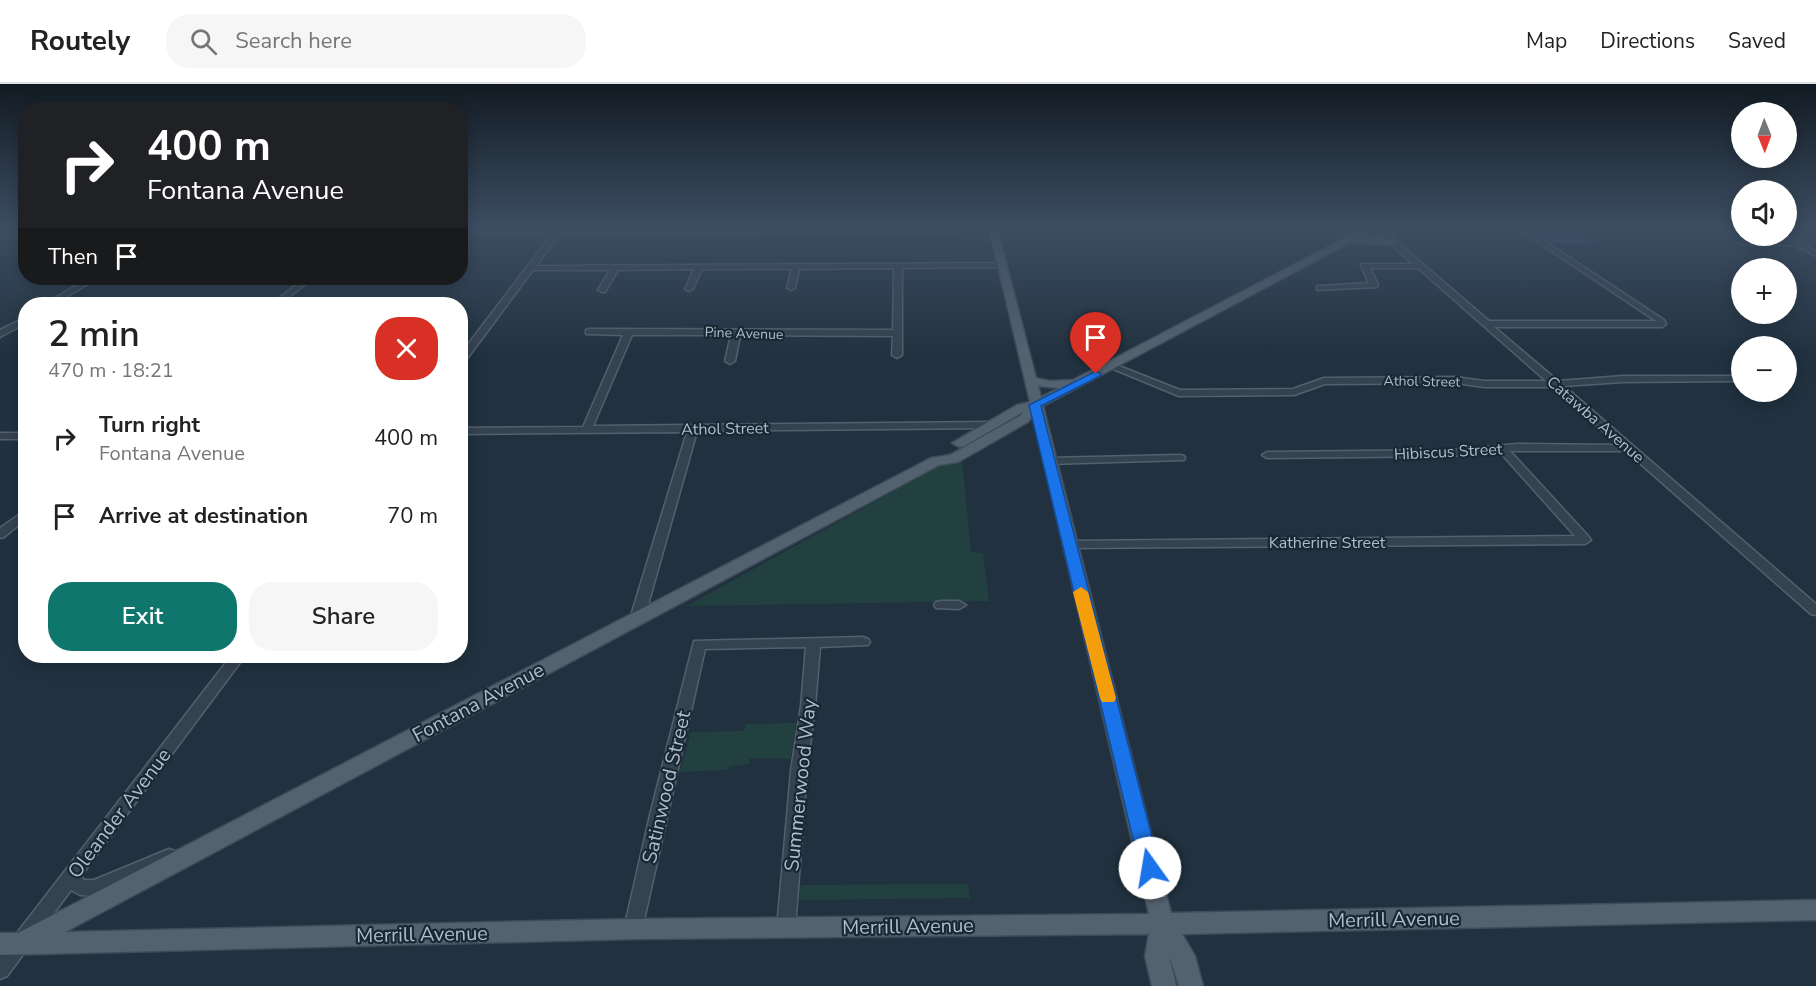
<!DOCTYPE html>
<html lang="en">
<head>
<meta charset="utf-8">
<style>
  body { margin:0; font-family:"Nunito Sans",sans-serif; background:#f6f6f6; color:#222; height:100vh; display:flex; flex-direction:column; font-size:22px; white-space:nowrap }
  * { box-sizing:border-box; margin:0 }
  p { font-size:20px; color:#767676 }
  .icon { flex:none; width:33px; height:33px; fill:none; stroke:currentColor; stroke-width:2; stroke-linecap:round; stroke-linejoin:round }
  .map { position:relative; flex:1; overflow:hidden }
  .panel { position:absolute; left:18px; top:213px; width:450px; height:366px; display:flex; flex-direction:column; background:#fff; border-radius:24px; box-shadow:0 3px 15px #0003 }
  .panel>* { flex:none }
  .hud { position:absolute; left:18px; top:18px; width:450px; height:183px; border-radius:24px; box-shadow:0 3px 15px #0003; background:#202124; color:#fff; overflow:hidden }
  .needle { width:39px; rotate:179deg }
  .tools { position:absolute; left:1731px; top:18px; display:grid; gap:12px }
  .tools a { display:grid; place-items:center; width:66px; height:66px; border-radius:50%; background:#fff; box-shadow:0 3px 15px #0003; font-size:30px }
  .pin { position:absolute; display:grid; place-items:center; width:51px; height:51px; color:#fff; margin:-62px -26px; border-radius:50% 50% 50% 0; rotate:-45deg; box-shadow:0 0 6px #0007 }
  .pin .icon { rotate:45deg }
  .me { position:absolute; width:66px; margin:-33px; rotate:347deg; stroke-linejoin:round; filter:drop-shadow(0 0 4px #0008) }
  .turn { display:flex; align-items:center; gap:21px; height:126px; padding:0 30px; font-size:27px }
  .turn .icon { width:78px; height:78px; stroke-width:2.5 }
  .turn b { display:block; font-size:42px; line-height:51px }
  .then { display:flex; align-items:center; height:57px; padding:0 30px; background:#0003; gap:12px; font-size:22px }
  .round { display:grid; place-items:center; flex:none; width:63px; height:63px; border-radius:24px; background:#f6f6f6 }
  .head { display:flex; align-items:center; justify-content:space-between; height:102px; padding:0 30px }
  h1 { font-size:36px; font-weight:600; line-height:45px }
  .action { display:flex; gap:12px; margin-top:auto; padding:12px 30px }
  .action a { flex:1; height:69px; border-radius:24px; background:#0f766e; color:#fff; font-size:24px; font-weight:600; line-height:69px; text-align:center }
  .action a+a { background:#f6f6f6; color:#222 }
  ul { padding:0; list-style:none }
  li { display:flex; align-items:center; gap:18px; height:78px; padding:0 30px }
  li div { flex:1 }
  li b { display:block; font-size:22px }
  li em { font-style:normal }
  header { display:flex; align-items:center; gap:36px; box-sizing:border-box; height:84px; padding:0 30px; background:#fff; border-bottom:2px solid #e0e0e0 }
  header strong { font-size:28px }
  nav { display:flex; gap:33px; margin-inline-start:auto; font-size:21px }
  .search { width:420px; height:54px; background:#f6f6f6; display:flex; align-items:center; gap:15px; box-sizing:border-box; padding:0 21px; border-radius:24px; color:#767676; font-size:22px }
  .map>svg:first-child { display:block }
  .green { fill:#234040 }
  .water { fill:#334f68 }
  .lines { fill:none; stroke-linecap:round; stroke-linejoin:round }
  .minor-casing { stroke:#53606d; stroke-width:3 }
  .major-casing { stroke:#3e4c58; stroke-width:3 }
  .minor { fill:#35434f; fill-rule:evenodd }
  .major { fill:#53626f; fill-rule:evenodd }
  .route { fill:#1a73e8; stroke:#114b97; stroke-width:1.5 }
  .slow { fill:#f59e0b }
  .labels { text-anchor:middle; stroke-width:4.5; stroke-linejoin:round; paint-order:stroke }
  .far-street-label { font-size:14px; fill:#b0bdca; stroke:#1a2834 }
  .street-label { font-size:16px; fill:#b0bdca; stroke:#1a2834 }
  .near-street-label { font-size:20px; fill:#b0bdca; stroke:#1a2834 }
</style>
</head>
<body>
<header>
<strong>Routely</strong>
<div class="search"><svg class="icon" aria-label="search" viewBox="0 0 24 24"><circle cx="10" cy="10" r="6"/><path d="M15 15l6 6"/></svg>Search here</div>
<nav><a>Map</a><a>Directions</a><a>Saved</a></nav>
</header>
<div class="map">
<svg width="1816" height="902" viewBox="0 0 1816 902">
  <rect width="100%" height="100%" fill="#21313f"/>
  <!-- green -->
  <g class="green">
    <path d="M962,375l9,93 12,1 6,48 -302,5 261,-145z"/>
    <path d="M791,639h5l-5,36 -41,-1 -1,6 -20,2 -1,4 -48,2 11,-40 53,-1 2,-7z"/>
    <path d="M968,800l2,14 -171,2 2,-15z"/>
  </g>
  <!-- water -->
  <path class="water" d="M1572,145l22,14h-40l-17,-11z"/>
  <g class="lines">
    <!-- minor casing -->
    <g class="minor-casing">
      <g id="minor">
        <path d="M557,144h6v2l481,-2 -3,2 -481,4 -24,32 466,-3 4,2 -4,2 -100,1v87l-5,3 -5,-3 1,-19 -153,-1 -5,26 -5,3 -5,-3 6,-26h-99l-39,91 397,-4 5,3 -5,3 -293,3 -53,188 -2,3h-10l-2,-3 57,-187 -227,2v-6l123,-1 40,-92 -37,-1v-4l3,-1 304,1 1,-62 -95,1 -4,19 -4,2 -4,-2 5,-19h-90l-9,20 -4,2 -4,-2 9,-20 -76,1 -13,22h-3l-4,-2 12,-20h-77l-70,94 -3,1v-10l92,-121 -92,1v-4l96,-1z"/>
        <path d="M1373,144h8l108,93h167l-139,-93h8l139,92 2,4 -4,3h-168l64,54 65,-5h119v4l-3,1 -116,1 -59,4 252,218v11l-5,-1 -185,-163h-116l79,86 2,3 -6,4 -520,4 -2,-3 6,-4 506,-5 -76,-85 -48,5 -184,2 -5,-3 5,-3 184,-2 66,-6 102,1 -66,-58h-69l-29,-4 -130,1 -31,11 -115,1 -73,-30 5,-3 3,1 66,26 113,-1 31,-11 131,-1 29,4h62l-128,-113h-48l8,17 -1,2 -60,3v-4h3l49,-3 -8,-17 1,-2h51z"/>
        <rect x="0" y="150" width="26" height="4"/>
        <path d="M1785,154h6l25,13v5l-23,-11h-52l-4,-2 4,-2h44z"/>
        <path d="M89,194h9l-44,26h-9z"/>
        <path d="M305,194h8l-33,26h-8z"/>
        <path d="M26,233v6l-26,14v-7z"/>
        <rect x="0" y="349" width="26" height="6"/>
        <path d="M1180,371l4,1 1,2 -1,2 -136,4 -5,-3 5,-3z"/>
        <path d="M26,426v9l-22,18 -4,1v-10z"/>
        <path d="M941,517h18l7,4 -7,4 -23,-1 -2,-3 2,-3z"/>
        <path d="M863,553l5,2 2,3 -2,3 -48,2 -5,59 -8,65 -12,157 -2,6 -7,2 -7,-2 -2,-6 14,-157 10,-65 5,-59 -101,2 -63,280 -2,6 -7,2 -7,-2 -2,-6 26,-114 44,-174z"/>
        <path d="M231,572h14l-164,220 3,4h10l75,-31 6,2 3,5 -3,5 -80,35 -15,-1 -9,-5 -64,86 -7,3v-24z"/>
      </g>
    </g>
    <!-- major casing -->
    <g class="major-casing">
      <path id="major" d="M989,144h8l39,150 14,3 23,-1 291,-152h11l-18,11c12,-2 30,-4 40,3l-4,3 -44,-2 -306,163 128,507 645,-13v20l-634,14 13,22 8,30h-24l-10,-31 7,31h-24l-7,-30 4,-22 -516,5 -633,16v-22h18l913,-475 19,-3 70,-39 3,-4 -59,34 -5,1 -7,-4 65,-38 13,-3zM1038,302l21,2 -18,9zM1033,332l116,498 -516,5 -568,13 874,-467 19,-3 70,-40z"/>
    </g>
    <!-- minor -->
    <use href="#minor" class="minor"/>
    <!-- major -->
    <use href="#major" class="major"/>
  </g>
  <!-- sky -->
  <linearGradient id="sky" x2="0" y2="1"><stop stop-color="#121b23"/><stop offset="0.53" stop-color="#3d4e63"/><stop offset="1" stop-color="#3d4e63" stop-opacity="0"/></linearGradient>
  <rect width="1816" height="271" fill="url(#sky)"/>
  <!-- route -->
  <path class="route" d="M1096,287l5,3 -1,2 -59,30 119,462 -3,6 -7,3 -7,-3 -3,-6 -111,-463z"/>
  <!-- slow -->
  <path class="slow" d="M1081,503l7,5 28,106 -2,4h-12l-2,-4 -27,-106z"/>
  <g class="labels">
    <!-- far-street labels -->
    <g class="far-street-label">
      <text transform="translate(744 249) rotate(2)" y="5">Pine Avenue</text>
      <text transform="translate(1422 297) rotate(1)" y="5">Athol Street</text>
    </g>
    <!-- street labels -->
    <g class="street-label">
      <text transform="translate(1596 335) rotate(41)" y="6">Catawba Avenue</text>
      <text transform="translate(725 344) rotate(-1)" y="6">Athol Street</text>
      <text transform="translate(1448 367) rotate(-3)" y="6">Hibiscus Street</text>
      <text x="1327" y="464">Katherine Street</text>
    </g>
    <!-- near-street labels -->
    <g class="near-street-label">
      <text transform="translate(478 618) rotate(-28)" y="7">Fontana Avenue</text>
      <text transform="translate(800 701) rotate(-84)" y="7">Summerwood Way</text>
      <text transform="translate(666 703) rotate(-77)" y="7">Satinwood Street</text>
      <text transform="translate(119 729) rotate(-53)" y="7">Oleander Avenue</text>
      <text transform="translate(1394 835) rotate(-1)" y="7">Merrill Avenue</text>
      <text transform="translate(908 842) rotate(-1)" y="7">Merrill Avenue</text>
      <text transform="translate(422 850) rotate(-1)" y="7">Merrill Avenue</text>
    </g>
  </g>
</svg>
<div class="tools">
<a><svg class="needle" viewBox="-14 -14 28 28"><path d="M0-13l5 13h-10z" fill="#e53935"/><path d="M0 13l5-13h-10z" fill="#767676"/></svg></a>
<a><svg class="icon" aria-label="sound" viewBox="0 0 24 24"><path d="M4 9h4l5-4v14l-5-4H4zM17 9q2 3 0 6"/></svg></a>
<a>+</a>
<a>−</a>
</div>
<div class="pin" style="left:1096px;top:290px;background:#d93025"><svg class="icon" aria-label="arrive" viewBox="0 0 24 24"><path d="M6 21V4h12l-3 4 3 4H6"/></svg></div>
<svg class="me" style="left:1150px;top:784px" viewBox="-20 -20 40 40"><circle r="19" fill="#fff"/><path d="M0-13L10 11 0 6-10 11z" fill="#1a73e8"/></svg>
<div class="hud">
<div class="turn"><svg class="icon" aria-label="right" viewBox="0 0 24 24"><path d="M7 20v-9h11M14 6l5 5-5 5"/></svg><div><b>400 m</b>Fontana Avenue</div></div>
<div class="then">Then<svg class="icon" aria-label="arrive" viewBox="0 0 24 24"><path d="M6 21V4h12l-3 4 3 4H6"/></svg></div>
</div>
<section class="panel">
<div class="head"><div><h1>2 min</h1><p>470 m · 18:21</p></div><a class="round" style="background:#d93025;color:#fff"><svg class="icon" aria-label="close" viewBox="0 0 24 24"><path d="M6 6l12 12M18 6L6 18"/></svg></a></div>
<ul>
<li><svg class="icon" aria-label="right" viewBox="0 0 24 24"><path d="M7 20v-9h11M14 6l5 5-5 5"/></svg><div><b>Turn right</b><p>Fontana Avenue</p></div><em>400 m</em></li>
<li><svg class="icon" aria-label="arrive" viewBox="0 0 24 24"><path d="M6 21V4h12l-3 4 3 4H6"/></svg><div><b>Arrive at destination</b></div><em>70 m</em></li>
</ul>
<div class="action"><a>Exit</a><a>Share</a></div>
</section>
</div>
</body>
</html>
